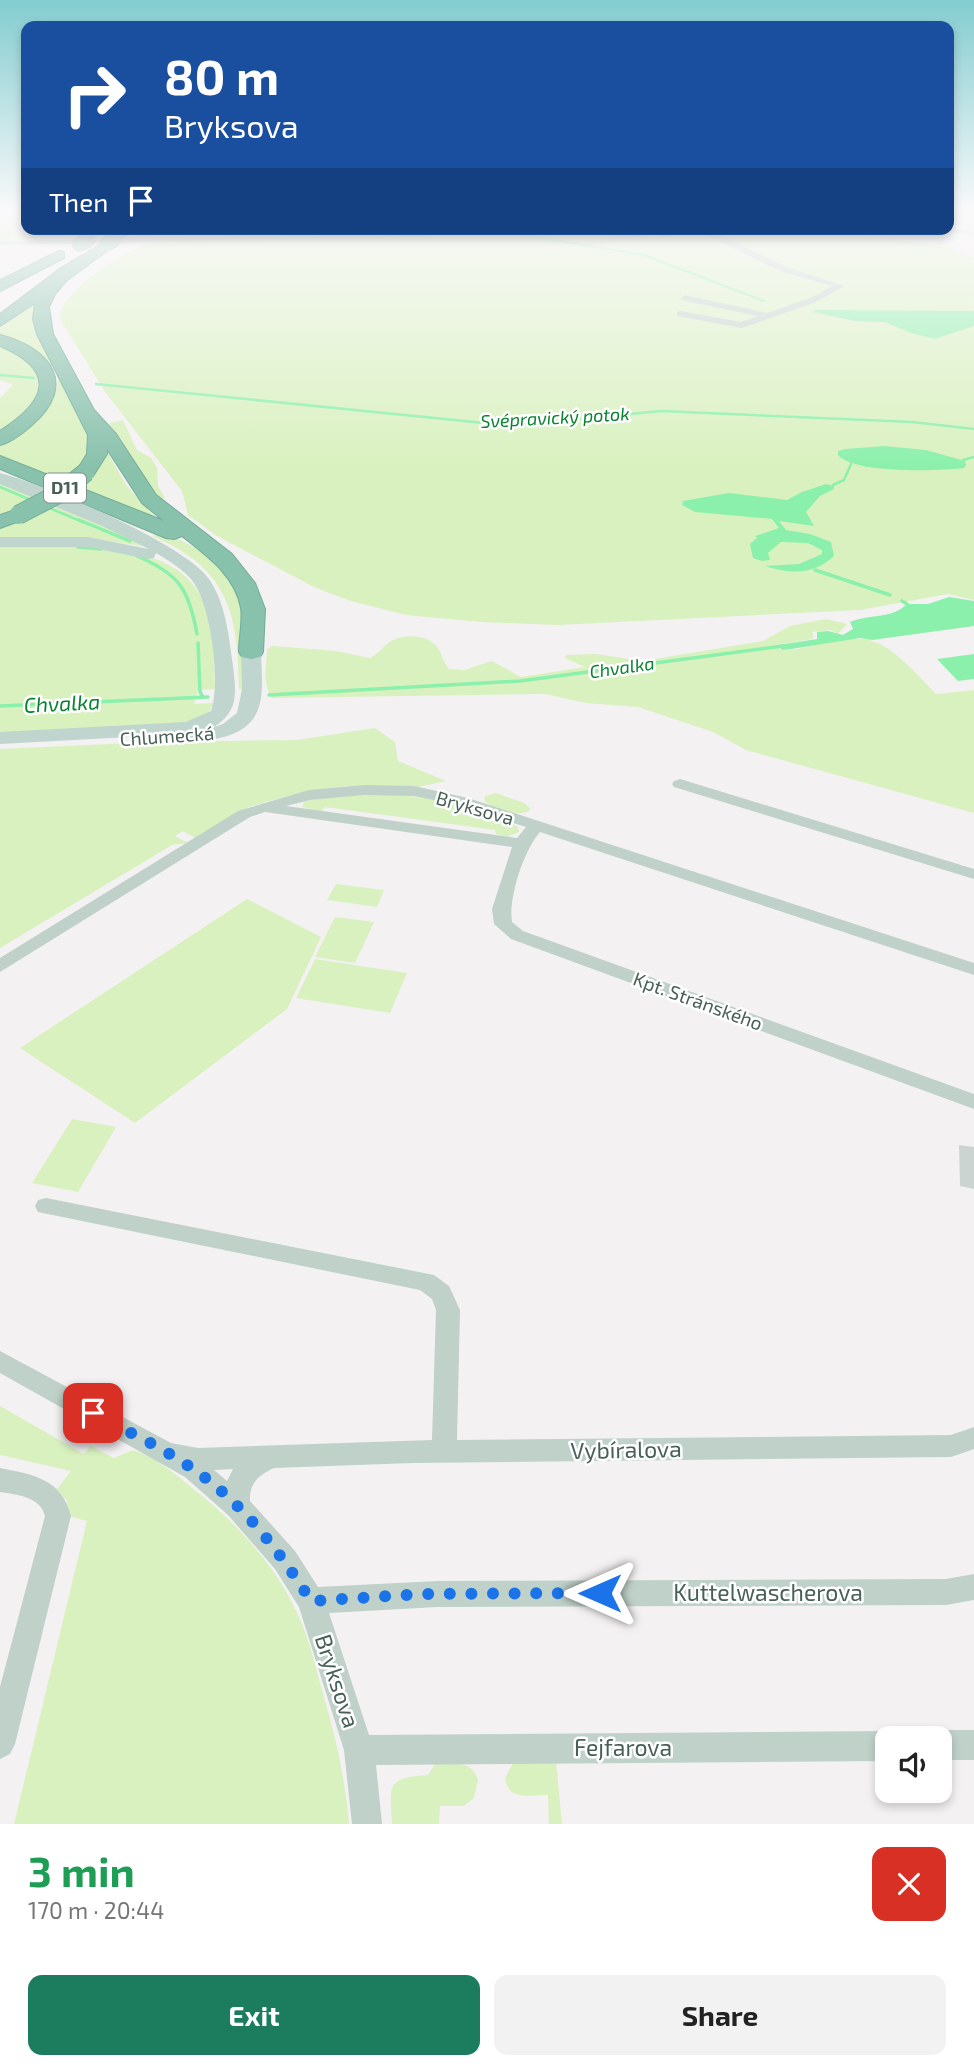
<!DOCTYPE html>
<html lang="en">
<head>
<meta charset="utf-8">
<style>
  body { margin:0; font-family:"Exo 2",sans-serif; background:#f2f2f2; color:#222; height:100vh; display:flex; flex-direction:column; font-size:26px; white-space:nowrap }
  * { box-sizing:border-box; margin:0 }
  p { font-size:23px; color:#767676 }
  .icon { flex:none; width:38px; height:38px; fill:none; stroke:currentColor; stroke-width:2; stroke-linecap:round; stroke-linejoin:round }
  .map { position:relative; height:1824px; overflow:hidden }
  .sheet { display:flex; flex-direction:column; background:#fff; flex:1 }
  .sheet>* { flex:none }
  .hud { position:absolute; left:21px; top:21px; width:933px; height:214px; border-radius:14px; box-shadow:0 4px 10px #0003; background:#1a4fa0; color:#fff; overflow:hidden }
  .buttons { position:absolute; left:875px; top:1726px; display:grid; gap:14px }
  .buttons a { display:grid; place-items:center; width:77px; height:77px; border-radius:14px; background:#fff; box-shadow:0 4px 10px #0003; font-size:35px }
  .pin { position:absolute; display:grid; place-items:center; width:60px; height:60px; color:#fff; margin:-30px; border-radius:14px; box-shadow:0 4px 10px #0006 }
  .me { position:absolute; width:77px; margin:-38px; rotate:270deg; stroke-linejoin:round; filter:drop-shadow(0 0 5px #0008) }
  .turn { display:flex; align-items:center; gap:24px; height:147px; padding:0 28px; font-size:32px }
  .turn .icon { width:91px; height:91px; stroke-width:2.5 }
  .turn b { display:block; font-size:49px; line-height:60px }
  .then { display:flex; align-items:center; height:66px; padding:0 28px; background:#0003; gap:14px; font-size:26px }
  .round { display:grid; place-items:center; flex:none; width:74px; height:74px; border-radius:14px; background:#f2f2f2 }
  .head { display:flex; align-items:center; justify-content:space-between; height:119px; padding:0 28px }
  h1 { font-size:42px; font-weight:700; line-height:52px; color:#1e9e55 }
  .cta { display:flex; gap:14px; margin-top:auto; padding:14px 28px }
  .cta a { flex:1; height:80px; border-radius:14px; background:#1b7d5d; color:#fff; font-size:28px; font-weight:700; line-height:80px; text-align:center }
  .cta a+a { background:#f2f2f2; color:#222 }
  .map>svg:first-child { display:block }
  .green { fill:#d9f1bf }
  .water { fill:#8bf0ab }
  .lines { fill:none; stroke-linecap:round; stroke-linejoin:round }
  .stream-far2 { stroke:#8bf0ab; stroke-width:2 }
  .stream-far1 { stroke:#8bf0ab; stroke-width:2.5 }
  .stream { stroke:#8bf0ab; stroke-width:3.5 }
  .building { fill:#cbd4d1 }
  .motorway-casing { stroke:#73ad98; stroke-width:2 }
  .minor { fill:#bfd1c9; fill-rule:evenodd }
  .secondary { fill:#bfd5cd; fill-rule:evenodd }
  .motorway { fill:#88c1ac; fill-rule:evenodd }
  .motorway-bridge-far1-casing { stroke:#73ad98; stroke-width:16; stroke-linecap:butt }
  .motorway-bridge-casing { stroke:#73ad98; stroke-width:20; stroke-linecap:butt }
  .motorway-bridge-far1 { stroke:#88c1ac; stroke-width:15 }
  .motorway-bridge { stroke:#88c1ac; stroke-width:18 }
  .route { stroke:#1a73e8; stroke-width:12; stroke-dasharray:0 21.6 }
  .labels { text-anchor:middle; stroke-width:5; stroke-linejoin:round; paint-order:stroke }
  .far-water-label { font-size:18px; font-style:italic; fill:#0a8331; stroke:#fff }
  .shield { fill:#fff; stroke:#7f9089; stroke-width:2 }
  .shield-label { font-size:18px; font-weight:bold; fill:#486056 }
  .street-label { font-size:19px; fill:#486056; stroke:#fff }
  .water-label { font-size:21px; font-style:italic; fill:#0a8331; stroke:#fff }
  .near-street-label { font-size:23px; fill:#486056; stroke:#fff }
</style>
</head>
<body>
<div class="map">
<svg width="974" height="1824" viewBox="0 0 974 1824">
  <rect width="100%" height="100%" fill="#f4f1f3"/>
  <!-- green -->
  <g class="green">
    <path d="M0,213h26v16h67l-14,7 -79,4z"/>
    <path d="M149,229h315l-52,4 -266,-2z"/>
    <path d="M493,229h324l131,18 26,11v342l-26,-6 -88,16 -302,15 -77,-3 -75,-7 -55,-14 -35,-13 -99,-52 -29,-21 -6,-24 -77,-99 -46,-75c3,-25 68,-69 92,-74 27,-6 68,-2 96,-3 82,-2 164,0 246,-11z"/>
    <path d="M37,300l53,134v45l18,-26 18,32 29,32 -155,-61v-12c27,-20 92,-59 35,-92 -10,-6 -24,-10 -35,-15v-9z"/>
    <path d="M0,343l40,26 1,30 -41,36v-37l13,-13 -13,-5z"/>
    <path d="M123,420l14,30 14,8 6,10 1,18 7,12 -6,1 -18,-19 -32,-57z"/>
    <path d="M0,483l133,55 15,9 -66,-10 -82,1z"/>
    <path d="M163,532c34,15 72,35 79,75 5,26 1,56 1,82h-4c-1,-77 -11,-121 -87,-153z"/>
    <path d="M0,545c55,0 163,-8 197,45 18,28 17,67 18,99l-17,1 -4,14 20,-1 -5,9 -8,6 -18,5 -183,11z"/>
    <path d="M826,619l21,5 -9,10 -8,-4 -18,2 2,5 -2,2 -37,6 7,5h9c21,-3 52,-13 72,-11 27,2 54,36 73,55l38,-4v123l-228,-63 -33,-18 -75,-25 -52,-4 -41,-9 -272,4c-12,-13 -6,-33 -6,-49l6,-3 63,5 34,7c10,-5 14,-13 23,-18 13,-7 39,-5 46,10 4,7 4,12 10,19l15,1 28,-9 29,16 64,-10 -20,-9 1,-3 30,-1 46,7 121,-20 27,-15z"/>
    <path d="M375,728l20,14 3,19 48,20 -28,6 -72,-1 -58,10 -39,11 -52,32 -14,-8 -8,5 14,7 -17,2 -172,103v-199l154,-7 143,-2z"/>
    <path d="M381,793c43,4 99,11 137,34l1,5 -12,5 -11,-3 -1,-4 -170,-23 -4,5 -19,-5 2,-5 7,-2z"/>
    <path d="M496,793l28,10 7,6c-11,10 -36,0 -47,-8l1,-5z"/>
    <path d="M336,884l48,6 -7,17 -50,-7z"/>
    <path d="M247,899l74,38 -34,72 -152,114 -115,-75z"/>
    <path d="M335,917l39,5 -19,41 -40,-6z"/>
    <path d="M315,959l92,14 -17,40 -94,-15z"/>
    <path d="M72,1119l44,8 -38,65 -46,-9z"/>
    <path d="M0,1406l84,48 7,-8 23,12 19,-8c22,7 41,23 58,37 44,34 86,79 108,130 11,24 17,52 24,77 13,43 22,85 26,130h-335l73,-303 -18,-5 -2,-15 -10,-12 14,-18 -71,-16z"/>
    <path d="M556,1761l6,63h-13l-1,-29c-19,0 -40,6 -43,-17l8,-15z"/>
    <path d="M435,1764c17,0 37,-5 43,16l-4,18 -10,8h-24l-1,18h-47c-2,-39 -7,-46 36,-49z"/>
  </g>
  <!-- water -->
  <g class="water">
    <path d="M815,310l159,1v15l-39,13 -24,-6 -26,-11 -30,-1 -42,-9z"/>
    <path d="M884,446l42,4 39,11 1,4 -2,3c-26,3 -110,6 -126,-13v-4l7,-2z"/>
    <path d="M826,484l8,2v3l-14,7 -14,16 8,14 -35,-5 7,9 24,4 21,8 3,14c-19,18 -43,19 -69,10l34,-2 23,-10v-4l-14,-7 -27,-1 -13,11 2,7 -8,1 -9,-3 -3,-14 7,-6 -2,-2 24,-8 -7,-9 -77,-7 -13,-7 1,-4 46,-8 58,7 15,-8z"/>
    <path d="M949,597l25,4v25l-102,14 -12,-2 -69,11 -9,1 -4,-5 39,-6v-7l11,-1 15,4 10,-6 -3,-7c18,-8 43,-3 57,-18h21z"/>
    <path d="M974,654v25l-16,2 -21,-22z"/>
  </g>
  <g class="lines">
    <!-- stream-far2 -->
    <path class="stream-far2" d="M504,232l140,23 120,46"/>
    <!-- stream-far1 -->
    <g class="stream-far1">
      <path d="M0,375l34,3"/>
      <path d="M96,384l398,40 42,-1 125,-12 251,11 62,7"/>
      <path d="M963,460l11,-3"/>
      <path d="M833,485l11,-5 7,-16"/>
      <path d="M0,487l33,14"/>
      <path d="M47,507l36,15"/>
    </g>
    <!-- stream -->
    <g class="stream">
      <path d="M79,520l51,21"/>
      <path d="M78,547l23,2"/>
      <path d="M137,556c42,18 52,33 60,78"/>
      <path d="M815,570l75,25"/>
      <path d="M902,601l5,3"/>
      <path d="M198,643l2,49 3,5"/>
      <path d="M269,695l251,-14 263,-35"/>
      <path d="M0,706l208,-9"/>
    </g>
  </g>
  <!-- building -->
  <path class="building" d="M959,1145l15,2v42l-14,-3z"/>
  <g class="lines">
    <!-- motorway casing -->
    <g class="motorway-casing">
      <g id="motorway">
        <path d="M120,229h17l-24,14 -1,4 -46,34 -11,13 -6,13 4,27 41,76 22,24 40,61 76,59 23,29 10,26 -2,43 -3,5 -9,2 -9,-2 -3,-5c0,-14 4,-31 2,-44 -6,-33 -34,-52 -59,-72l-8,3 -8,-1 -166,-69v-13l164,65 -22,-18 -35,-54v5l-14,22h-14l-3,-4 11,-18 1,-19 -51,-101 -4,-15 2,-16 -35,23v-12l61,-46 47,-28 1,-4z"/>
        <path d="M59,251l5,1v6l-64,33v-11z"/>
        <path d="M0,335c51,13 78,50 32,90 -9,8 -20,17 -32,20v-14c47,-30 58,-60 0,-85z"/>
        <path d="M18,509l7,2 4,4 -4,4 -25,9v-13z"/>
      </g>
    </g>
    <!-- minor -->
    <g class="minor">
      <path d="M948,227l26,5v4l-29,-5z"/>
      <path d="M457,229h30l-66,8 -421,8v-4l421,-8z"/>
      <path d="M690,229h18l78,38 58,19 -28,16 -74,26 -65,-12v-4l3,-1 61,11 17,-6 -77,-16 3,-5 83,18 43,-15 23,-12 -53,-15 -79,-39 -37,5 -9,-3 -45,7 -4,-2c24,-12 57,-6 84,-10z"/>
      <path d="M680,779l294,90v10l-300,-92 -2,-3 2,-3z"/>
      <path d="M364,785l50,1 54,12 506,165v12l-434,-143c-16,18 -32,66 -28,90l11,9 451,163v15l-463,-170 -17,-15 -2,-15 20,-62 -247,-35 -15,5 -250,155v-14l238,-147 71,-21zM364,795l50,1 44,9 68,22 -9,11 -231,-32 24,-6z"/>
      <path d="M46,1198l388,77 15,11 11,24 -3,130 494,-5 23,-8v22l-23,8 -538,6 -139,5c-15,7 -25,15 -24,33l45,50 23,36 119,-6 509,-2 28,-5v26l-28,5 -509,2 -108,6 40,122 518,-4 11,7h-11v23l-511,4 6,59h-30l-8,-74 -45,-143 -24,-38 -47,-54 -43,-38 -185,-104v-22l171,92 27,5 234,-8 4,-130 -4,-11 -12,-9 -382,-78 -3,-6 3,-6zM233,1469l-6,12 -13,-11z"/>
      <path d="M0,1468c34,7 61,10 71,48l-56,228 -5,10 -10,5v-72l45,-171c-5,-20 -28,-21 -45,-24z"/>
      <path d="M940,1730h34v30h-34v-22h-12z"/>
    </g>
    <!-- secondary -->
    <path class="secondary" d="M0,473c44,11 185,71 209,106 17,25 20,58 24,87 3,28 6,45 -19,61l9,-3 14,-11 5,-24 -1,-37 10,-6 10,6c1,39 8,72 -37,85 -12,3 -26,6 -38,3l-2,-6 -184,10v-12l186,-10 25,-11c10,-28 0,-103 -17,-128 -9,-13 -25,-22 -38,-30l-2,5 -6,1 -60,-12h-88v-10h88l61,12 -47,-23 -102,-42z"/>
    <!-- motorway -->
    <use href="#motorway" class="motorway"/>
    <!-- motorway-bridge-far1 casing -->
    <g class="motorway-bridge-far1-casing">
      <g id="motorway-bridge-far1">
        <path d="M79,244l9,-4"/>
        <path d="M107,244l7,-5"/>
      </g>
    </g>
    <!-- motorway-bridge casing -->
    <g class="motorway-bridge-casing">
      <path id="motorway-bridge" d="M18,515l42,-22 26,-21"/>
    </g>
    <!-- motorway-bridge-far1 -->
    <use href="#motorway-bridge-far1" class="motorway-bridge-far1"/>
    <!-- motorway-bridge -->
    <use href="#motorway-bridge" class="motorway-bridge"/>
  </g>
  <!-- sky -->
  <linearGradient id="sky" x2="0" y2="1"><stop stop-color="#83ccd0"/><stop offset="0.45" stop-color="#faf9fa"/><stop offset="1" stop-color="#faf9fa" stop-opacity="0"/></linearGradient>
  <rect width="974" height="469" fill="url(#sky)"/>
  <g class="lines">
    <!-- route -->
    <path class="route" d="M93,1413c33,18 69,34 100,56 50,34 86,82 118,132l111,-7 178,-1"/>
  </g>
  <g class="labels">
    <!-- far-water labels -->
    <g class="far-water-label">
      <text transform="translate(555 418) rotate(-3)" y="6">Svépravický potok</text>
      <text transform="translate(622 668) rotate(-8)" y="6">Chvalka</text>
    </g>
    <!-- shield labels -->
    <rect class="shield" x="44" y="473.5" width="42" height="29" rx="5"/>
    <g class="shield-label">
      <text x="65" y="494">D11</text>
    </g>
    <!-- street labels -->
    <g class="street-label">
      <text transform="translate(167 736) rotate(-4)" y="7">Chlumecká</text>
      <text transform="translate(475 808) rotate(16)" y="7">Bryksova</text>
      <text transform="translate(698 1001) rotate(20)" y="7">Kpt. Stránského</text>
    </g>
    <!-- water labels -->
    <g class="water-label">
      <text transform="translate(62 704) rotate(-3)" y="7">Chvalka</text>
    </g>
    <!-- near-street labels -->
    <g class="near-street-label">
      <text transform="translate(626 1450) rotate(-1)" y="8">Vybíralova</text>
      <text x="768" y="1601">Kuttelwascherova</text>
      <text transform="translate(337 1681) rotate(72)" y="8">Bryksova</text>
      <text x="623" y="1756">Fejfarova</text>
    </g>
  </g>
</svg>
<div class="buttons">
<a><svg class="icon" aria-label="sound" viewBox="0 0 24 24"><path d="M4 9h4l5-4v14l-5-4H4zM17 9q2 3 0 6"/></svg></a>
</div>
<div class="pin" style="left:93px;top:1413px;background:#d93025"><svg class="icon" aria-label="arrive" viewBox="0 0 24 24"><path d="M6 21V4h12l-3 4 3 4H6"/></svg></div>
<svg class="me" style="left:600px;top:1593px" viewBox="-20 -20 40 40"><path d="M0-17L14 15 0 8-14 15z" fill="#1a73e8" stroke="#fff" stroke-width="4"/></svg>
<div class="hud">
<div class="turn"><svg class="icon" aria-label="right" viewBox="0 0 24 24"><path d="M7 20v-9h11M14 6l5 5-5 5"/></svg><div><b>80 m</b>Bryksova</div></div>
<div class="then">Then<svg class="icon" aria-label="arrive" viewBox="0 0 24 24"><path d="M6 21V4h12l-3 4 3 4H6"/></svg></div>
</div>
</div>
<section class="sheet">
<div class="head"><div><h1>3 min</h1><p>170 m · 20:44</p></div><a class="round" style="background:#d93025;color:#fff"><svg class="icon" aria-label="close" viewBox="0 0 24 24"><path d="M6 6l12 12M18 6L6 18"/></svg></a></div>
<div class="cta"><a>Exit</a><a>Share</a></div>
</section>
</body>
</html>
